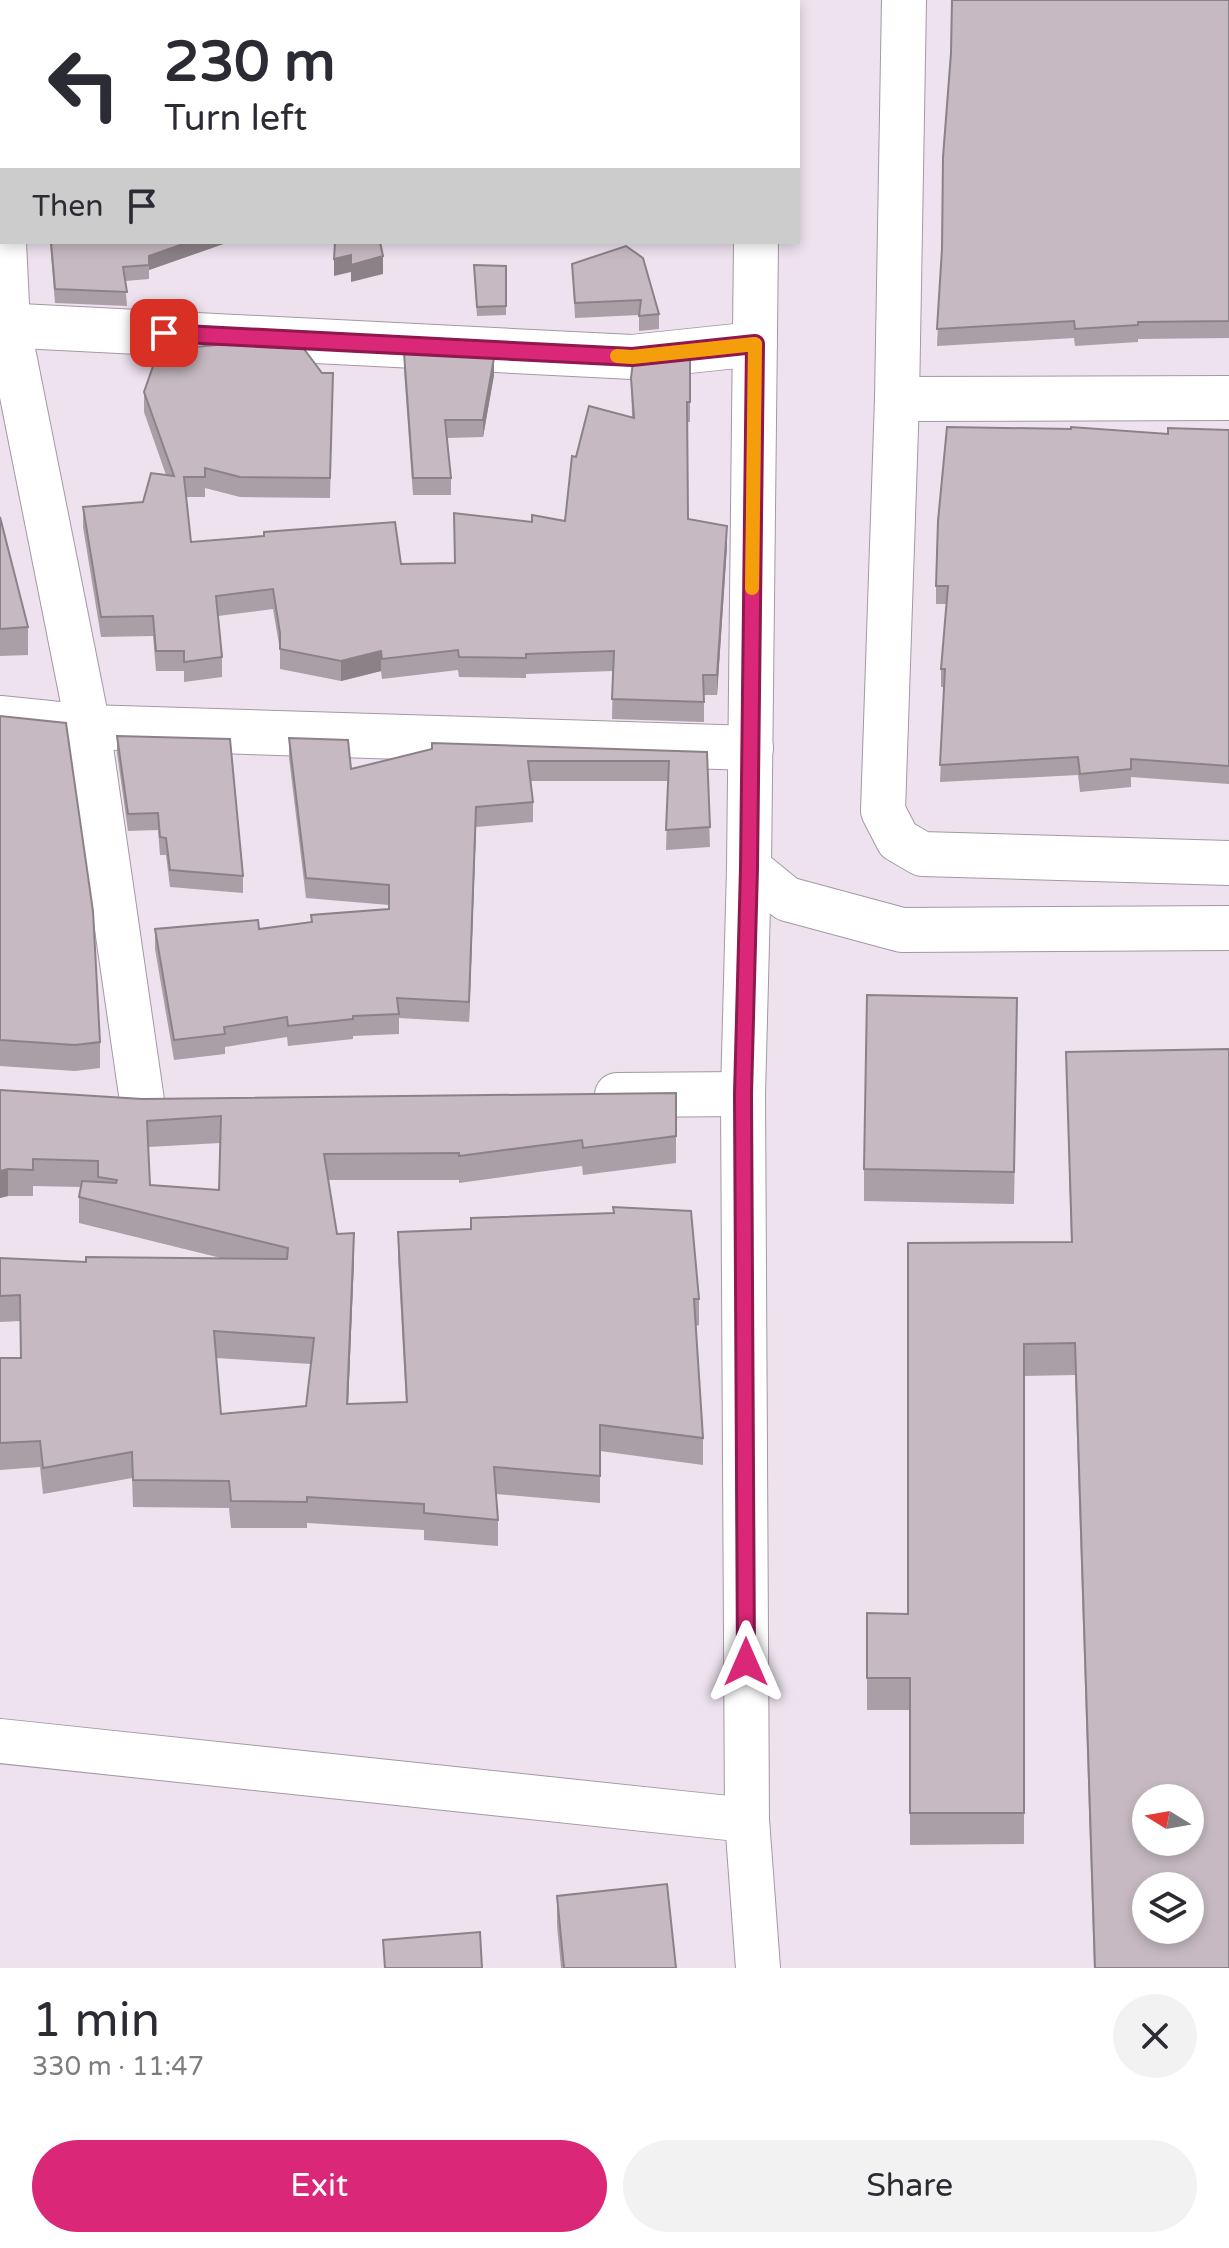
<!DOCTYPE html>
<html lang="en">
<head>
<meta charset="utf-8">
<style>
  body { margin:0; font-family:"Varela Round",sans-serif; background:#f2f2f3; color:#2b2b33; height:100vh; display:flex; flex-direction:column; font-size:30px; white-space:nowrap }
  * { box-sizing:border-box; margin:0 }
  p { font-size:26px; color:#7c7c81 }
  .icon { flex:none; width:44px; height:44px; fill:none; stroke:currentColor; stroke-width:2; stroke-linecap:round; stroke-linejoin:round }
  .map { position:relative; height:1968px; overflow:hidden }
  .side { display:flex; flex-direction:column; background:#fff; flex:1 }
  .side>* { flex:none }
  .guide { position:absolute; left:0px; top:0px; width:800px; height:244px; box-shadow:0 4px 12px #0003; background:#fff; color:#2b2b33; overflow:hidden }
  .needle { width:52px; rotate:281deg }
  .controls { position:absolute; left:1132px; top:1784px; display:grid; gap:16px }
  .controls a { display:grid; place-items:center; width:72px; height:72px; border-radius:50%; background:#fff; box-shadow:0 4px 12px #0003; font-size:40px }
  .pin { position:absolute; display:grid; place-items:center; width:68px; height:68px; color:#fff; margin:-34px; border-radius:16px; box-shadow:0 4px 12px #0006 }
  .me { position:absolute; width:88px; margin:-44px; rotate:0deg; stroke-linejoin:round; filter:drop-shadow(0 0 6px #0008) }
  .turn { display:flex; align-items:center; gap:28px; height:168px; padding:0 32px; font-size:36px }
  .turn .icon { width:104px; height:104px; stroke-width:2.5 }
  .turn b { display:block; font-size:56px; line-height:68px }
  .then { display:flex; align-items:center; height:76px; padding:0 32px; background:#0003; gap:16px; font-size:30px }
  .round { display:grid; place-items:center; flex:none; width:84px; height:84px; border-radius:42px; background:#f2f2f3 }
  .headline { display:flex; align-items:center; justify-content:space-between; height:136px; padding:0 32px }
  h1 { font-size:48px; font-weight:600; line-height:60px }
  .action { display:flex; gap:16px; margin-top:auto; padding:16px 32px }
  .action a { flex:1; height:92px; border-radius:48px; background:#db2777; color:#fff; font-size:32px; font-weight:600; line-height:92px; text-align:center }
  .action a+a { background:#f2f2f3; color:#2b2b33 }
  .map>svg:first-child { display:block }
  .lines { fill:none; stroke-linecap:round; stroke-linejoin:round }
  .street-casing { stroke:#a399a4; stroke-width:46 }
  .secondary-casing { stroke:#a399a4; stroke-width:46 }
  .street { stroke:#fff; stroke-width:44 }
  .secondary { stroke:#fff; stroke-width:44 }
  .wall { fill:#aa9fa6; fill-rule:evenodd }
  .shaded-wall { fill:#8b8287 }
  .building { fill:#c6b9c1; stroke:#8b8287; stroke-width:2; fill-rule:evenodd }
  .route-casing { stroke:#8e194d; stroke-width:20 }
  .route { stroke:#db2777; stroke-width:14 }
  .slow { stroke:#f59e0b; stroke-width:14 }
</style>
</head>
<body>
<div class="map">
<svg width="1229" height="1968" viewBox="0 0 1229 1968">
  <rect width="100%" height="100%" fill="#ede2ee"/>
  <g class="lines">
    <!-- street casing -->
    <g class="street-casing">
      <g id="street">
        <path d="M904,0l-7,399 -14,412 15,29 24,14 307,9"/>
        <path d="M194,2v-2"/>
        <path d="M762,2v-2"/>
        <path d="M0,161l2,39"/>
        <path d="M4,242l4,83 80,402 54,374"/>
        <path d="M0,325l632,32 123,-13"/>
        <path d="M897,399l332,-1"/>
        <path d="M0,718l88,9 663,21"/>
        <path d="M617,1095l126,-1"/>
        <path d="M0,1741l747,79"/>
      </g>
    </g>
    <!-- secondary casing -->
    <g class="secondary-casing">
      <g id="secondary">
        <path d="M74,0l8,2"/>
        <path d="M0,33l2,1"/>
        <path d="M756,242l-7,626 38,31 115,31 327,-2"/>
        <path d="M749,868l-6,226 4,726 11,148"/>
      </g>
    </g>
    <!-- street -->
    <use href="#street" class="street"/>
    <!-- secondary -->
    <use href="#secondary" class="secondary"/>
  </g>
  <!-- wall -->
  <g class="wall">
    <path d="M337,0h100v2h-95z"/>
    <path d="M670,0h36l-1,2h-23z"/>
    <path d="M1229,0v338l-91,1v3l-63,4 -1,-8 -137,8 14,-293z"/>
    <path d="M50,242h179l-80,28v9l-24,2 2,25 -72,-3z"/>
    <path d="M626,246l33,68v15l-20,2v-16l-64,3 -3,-54z"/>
    <path d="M506,266v49l-29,1 -3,-42z"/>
    <path d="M240,345l82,28h11l-3,125 -90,-1 -35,-9v9h-19l5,45 210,22 54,-1 -1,-50 78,9 33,-1 11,-64 56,-40 -1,-39 59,-22v66h-3l1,97 39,27 -10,149h-13v27l-92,-3 1,-48 -87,3v4l-67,-1 -1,-7 -76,9 -1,-8 -40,10 -61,-12v-19l-7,-41 -55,7 4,41v20l-38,5v-11h-28l-3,-35 -52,1 -18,-110v-20l60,-5 23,-27 -22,-63v-20l50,-37v-8z"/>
    <path d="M404,353l90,22 -11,62 -36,1 4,40v17h-38l-9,-125z"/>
    <path d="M1229,430v354l-98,-7v10l-51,5 -2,-17 -138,7 4,-95h-3v-18l5,-65h-10v-18l232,-152z"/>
    <path d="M0,517l28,110v28l-28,1z"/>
    <path d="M0,716l100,326v26l-25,3 -75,-5z"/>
    <path d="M117,736l126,140v17l-73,-6 -4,-32h-6l-2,-25 -30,1 -11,-78z"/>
    <path d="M289,738l62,31 356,-17 3,95 -44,3 2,-69h-138l3,21v20l-57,5 -7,195 -70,-4v16l-46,2v3l-65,7 -1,-9 -62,10v7l-51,6 -19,-111v-20h104l52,-7v-7l78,-6v-4l-83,-7 -17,-140z"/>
    <path d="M1017,1030l-3,174 -150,-3v-32z"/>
    <path d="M1066,1052l163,916h-135l-19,-593 -51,1v468l-114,1v-135h-43v-97l41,1v-371l163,-1z"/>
    <path d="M0,1090l142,9 534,-6v70l-93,12 -1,-9 -123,17v-3h-131l9,54 17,26 -6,144 58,-2 -8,-144v-26l73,-3 142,-16v-6l86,92v26l-3,1 7,112v27l-103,-14v52l-104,-9 2,26v26l-74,-6v-10l-117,-7v5h-76l-2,-20 -96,-1 -1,-29 -89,16 -3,-27 -40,3v-112h20v-37l-20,1v-64l86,4 135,-4 -142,-35v-26l2,-10 -48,-1v10h-25l-8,2zM220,1143l-1,47 -69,-5 -2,-38zM216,1358l95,6 -5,42 -85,8z"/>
    <path d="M557,1896l119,72h-115l-4,-43z"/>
  </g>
  <!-- shaded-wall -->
  <g class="shaded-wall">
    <path d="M189,242h40l-80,28v-14z"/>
    <path d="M351,255l32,1v18l-32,8v-10l-17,4v-17z"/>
    <path d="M494,358v17l-11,62v-17z"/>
    <path d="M727,526v20l-10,149v-20z"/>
    <path d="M381,651v20l-40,10v-20z"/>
    <path d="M476,807v20l-7,195v-20z"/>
    <path d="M8,1169v27l-8,2v-27z"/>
    <path d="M354,1233v27l-7,171v-27z"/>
  </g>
  <!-- building -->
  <g class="building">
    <path d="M952,0h277v321l-91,1v3l-63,4 -1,-8 -137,8 5,-80 1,-92 8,-104z"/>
    <path d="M51,242h138l-40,14v9l-26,2 4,25 -72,-3z"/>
    <path d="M335,242h45l3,14 -32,9v-10l-17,4z"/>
    <path d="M626,246l17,12 16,56 -20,2 2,-16 -66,3 -3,-39z"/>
    <path d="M474,265l32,1v40l-29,1z"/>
    <path d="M240,343v2h61l21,28h11l-3,105 -90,-1 -35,-9v9h-21l7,65 73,-6v-4l131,-10 6,42 54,-1 -1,-50 78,9v-7l33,6 7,-65 4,1 13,-51 45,12 -3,-40 2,-16 57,-6v46h-3l1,117 39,7 -10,149h-14l1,27 -92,-3 2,-48 -88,3v4l-67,-1 -1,-7 -76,9 -1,-8 -40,10 -61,-12v-16l-7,-44 -57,7 6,61 -38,5v-11h-28l-3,-35 -52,1 -18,-110 60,-5 8,-29 23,3 -30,-84 14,-40 37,3 -1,-8z"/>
    <path d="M404,353l90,5 -11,62h-38l6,58h-38z"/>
    <path d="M947,427l124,2v-2l97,7v-6l61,2v336l-98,-7v10l-51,5 -2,-17 -138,8 5,-96h-4l7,-83h-12l2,-65z"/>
    <path d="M0,517l28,110 -28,2z"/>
    <path d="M0,716l66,7 27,188 7,131 -25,3 -75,-5z"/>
    <path d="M117,736l113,3 13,137 -73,-6 -4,-32 -6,-1 -2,-24 -30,1z"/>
    <path d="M289,738l59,2 3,29 81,-20v-6l275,9 3,75 -44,3 3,-69h-141l5,41 -57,5 -7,195 -72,-4 2,16 -46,2v3l-65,7 -1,-9 -63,10 1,7 -51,6 -19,-111 103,-9 1,9 53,-7 -1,-7 78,-6v-24l-83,-7z"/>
    <path d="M867,995l150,3 -3,174 -150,-3z"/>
    <path d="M1229,1049v919h-134l-20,-625 -51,1v469h-114v-135h-43v-65l41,1v-371l164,-1 -6,-190zM1146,1798h44v44h-44zM1146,1886h44v44h-44z"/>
    <path d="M0,1090l142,9 534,-6v43l-93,12 -1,-8 -123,16v-3l-135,1 13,80 17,-1 -7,171 60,-2 -9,-170 73,-3v-11l143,-5 -1,-6 78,4 8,88h-5l9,139 -103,-13v51l-106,-9 4,53 -74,-7v-9l-117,-7v5l-76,-1 -2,-20 -96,-1 -1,-28 -89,16 -3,-27 -40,2v-85h21l-1,-63 -20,1v-38l86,4v-5l201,2 1,-11 -209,-51 3,-16 34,2 1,-3 -19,-3v-16l-65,-2v11l-25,-1 -8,2zM221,1116l-2,74 -69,-5 -3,-64zM214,1331l100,7 -8,68 -85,8z"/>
    <path d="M667,1884l9,84h-112l-7,-72z"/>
    <path d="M480,1932l2,36h-97l-2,-28z"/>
  </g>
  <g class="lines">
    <!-- route casing -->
    <g class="route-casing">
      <path id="route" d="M164,333l468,24 123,-13 -6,524 -6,226 3,568"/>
    </g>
    <!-- route -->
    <use href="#route" class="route"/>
    <!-- slow -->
    <path class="slow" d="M617,356l15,1 123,-13 -3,244"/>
  </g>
</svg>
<div class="controls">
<a><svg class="needle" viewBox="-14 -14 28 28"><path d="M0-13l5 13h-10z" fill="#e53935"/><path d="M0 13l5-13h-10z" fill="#7c7c81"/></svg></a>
<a><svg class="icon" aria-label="layers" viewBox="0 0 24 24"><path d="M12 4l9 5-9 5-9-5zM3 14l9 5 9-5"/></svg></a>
</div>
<div class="pin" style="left:164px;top:333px;background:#d93025"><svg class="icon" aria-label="arrive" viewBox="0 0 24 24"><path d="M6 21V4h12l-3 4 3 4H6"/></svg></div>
<svg class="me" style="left:746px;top:1662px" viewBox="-20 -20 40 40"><path d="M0-17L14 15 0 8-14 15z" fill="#db2777" stroke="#fff" stroke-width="4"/></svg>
<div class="guide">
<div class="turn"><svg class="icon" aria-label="left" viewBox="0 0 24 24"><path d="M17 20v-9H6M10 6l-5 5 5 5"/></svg><div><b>230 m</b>Turn left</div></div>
<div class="then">Then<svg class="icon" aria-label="arrive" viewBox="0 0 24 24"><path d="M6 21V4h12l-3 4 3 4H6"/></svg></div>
</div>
</div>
<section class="side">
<div class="headline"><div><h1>1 min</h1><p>330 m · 11:47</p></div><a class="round"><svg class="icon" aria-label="close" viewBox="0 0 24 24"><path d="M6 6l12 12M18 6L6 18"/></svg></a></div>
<div class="action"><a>Exit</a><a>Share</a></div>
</section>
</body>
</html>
